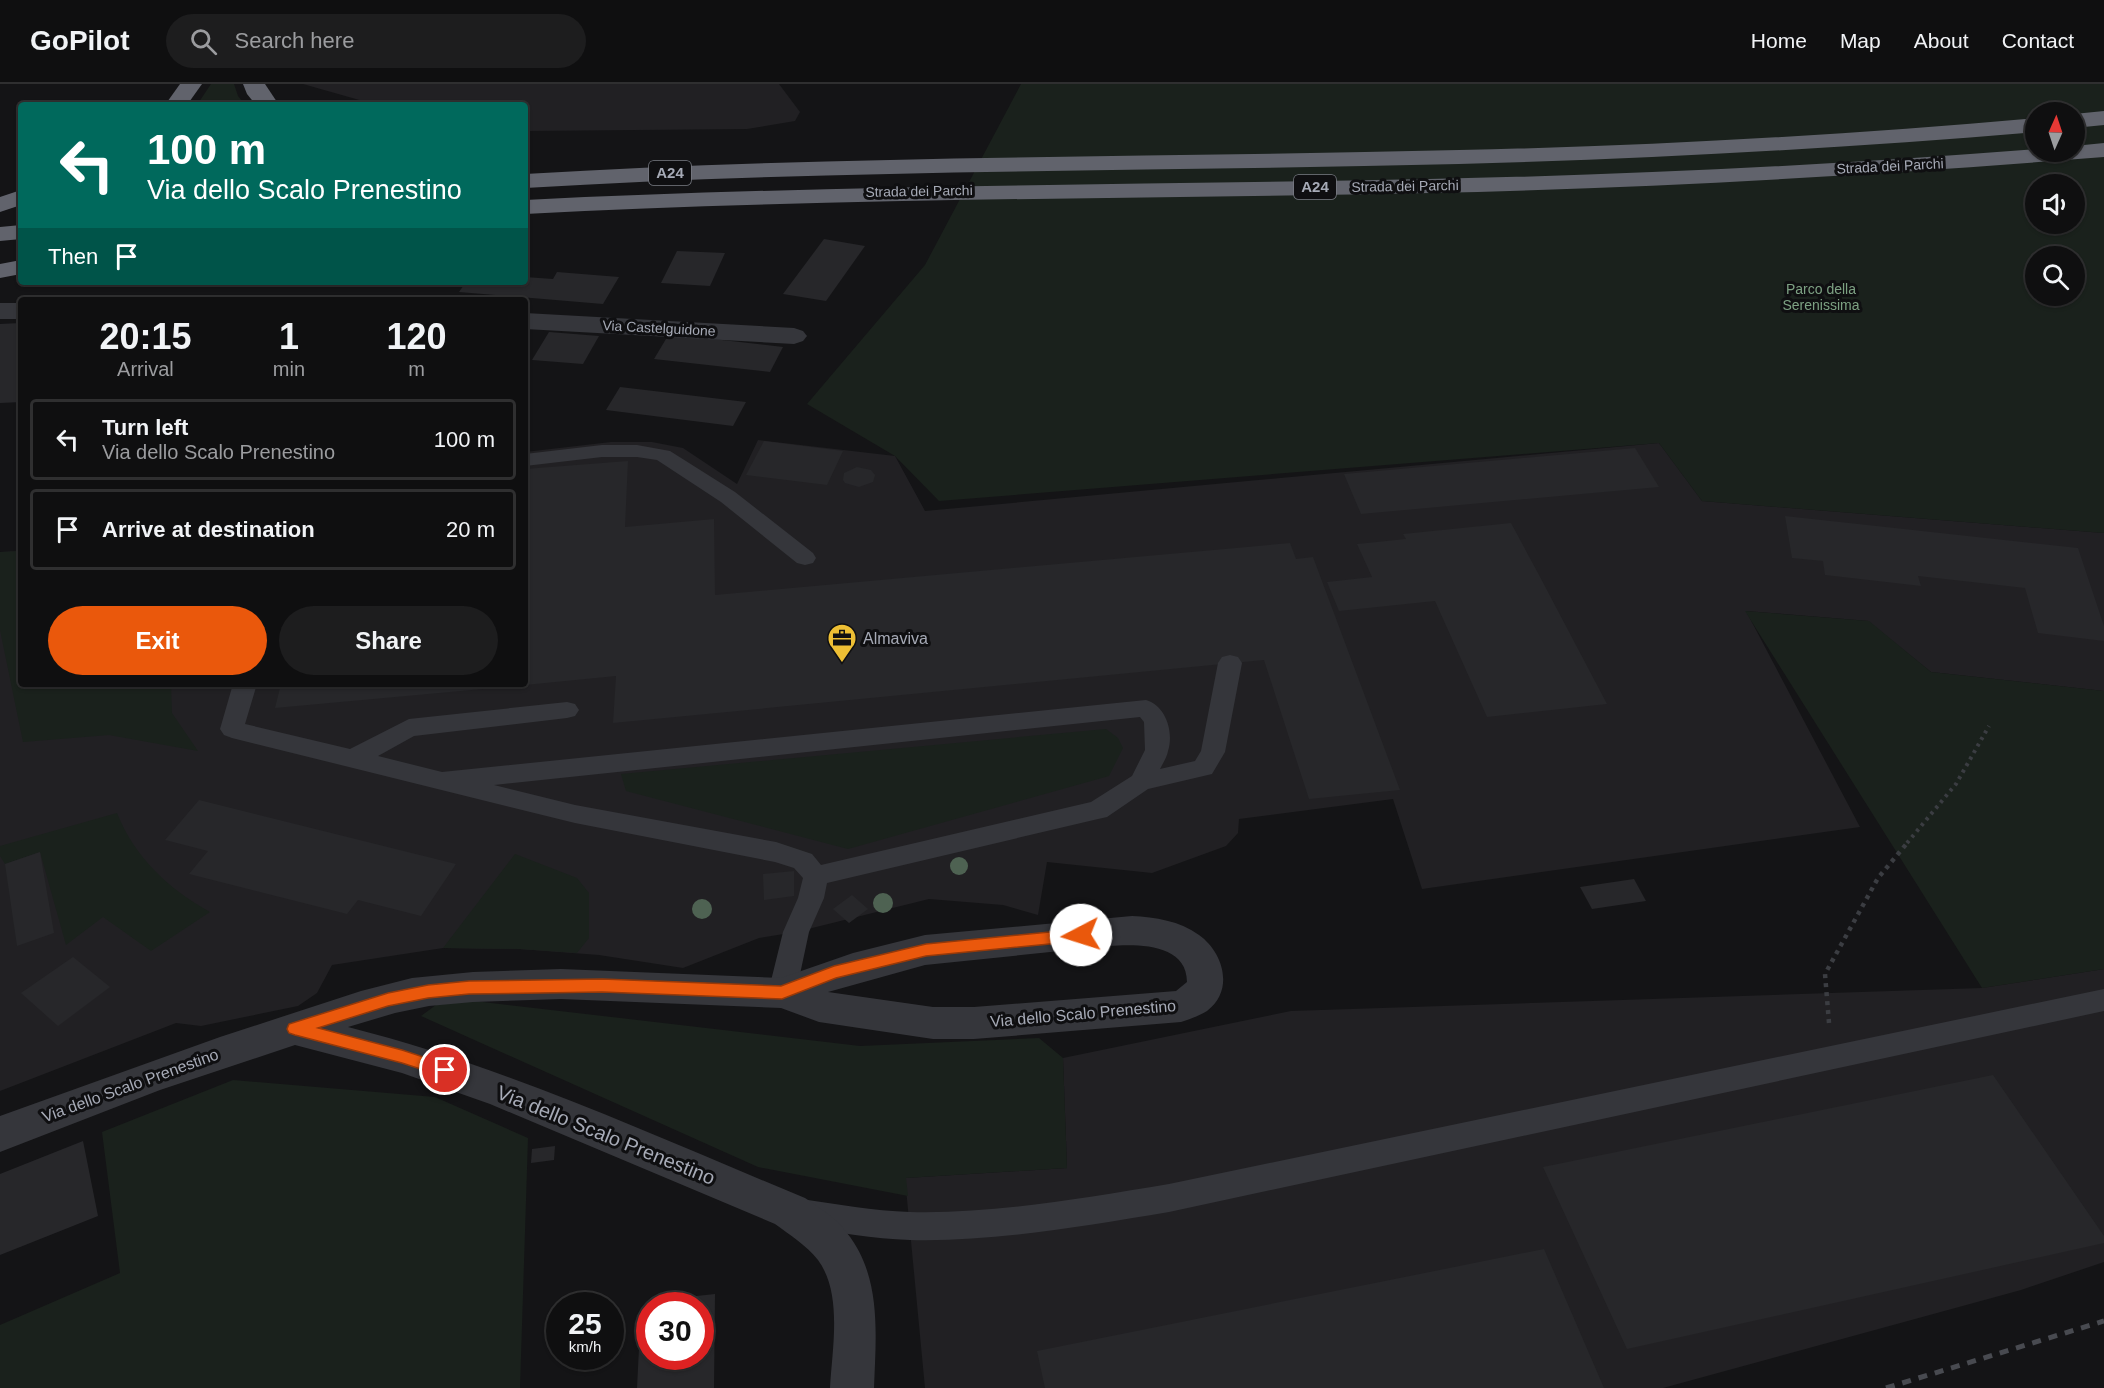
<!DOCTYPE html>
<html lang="en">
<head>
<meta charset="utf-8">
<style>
  body { margin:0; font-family:Arial,sans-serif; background:#1d1d1e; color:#f1f3f6; height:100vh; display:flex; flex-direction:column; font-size:22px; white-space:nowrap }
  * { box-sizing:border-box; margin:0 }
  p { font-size:20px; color:#9b9c9f }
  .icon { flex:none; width:33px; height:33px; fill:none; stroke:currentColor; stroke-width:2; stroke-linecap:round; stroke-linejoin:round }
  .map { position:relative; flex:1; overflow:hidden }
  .drawer { position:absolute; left:18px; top:213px; width:510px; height:390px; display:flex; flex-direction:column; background:#0f0f10; border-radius:6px; box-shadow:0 2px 4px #0004,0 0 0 2px #2f2f30 }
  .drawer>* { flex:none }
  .top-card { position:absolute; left:18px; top:18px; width:510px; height:183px; border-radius:6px; box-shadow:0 2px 4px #0004,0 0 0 2px #2f2f30; background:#00695c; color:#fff; overflow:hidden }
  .needle { width:39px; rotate:3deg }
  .fabs { position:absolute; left:2025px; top:18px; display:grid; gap:12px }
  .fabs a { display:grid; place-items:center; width:60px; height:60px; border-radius:50%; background:#0f0f10; box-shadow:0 2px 4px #0004,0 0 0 2px #2f2f30; font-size:30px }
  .speed { position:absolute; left:546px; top:1208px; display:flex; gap:12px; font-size:30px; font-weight:700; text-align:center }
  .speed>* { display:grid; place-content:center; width:78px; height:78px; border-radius:50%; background:#0f0f10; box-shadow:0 2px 4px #0004,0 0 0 2px #2f2f30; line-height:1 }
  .speed small { font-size:15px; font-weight:400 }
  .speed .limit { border:9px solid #d22; background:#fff; color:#111 }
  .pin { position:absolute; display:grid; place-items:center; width:51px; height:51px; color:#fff; margin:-26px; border:3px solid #fff; border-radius:50%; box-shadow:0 2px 6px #0007 }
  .me { position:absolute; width:66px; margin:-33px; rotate:265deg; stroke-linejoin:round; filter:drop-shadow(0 0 4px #0008) }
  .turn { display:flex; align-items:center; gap:21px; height:126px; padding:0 30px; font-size:27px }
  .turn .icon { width:78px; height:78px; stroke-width:2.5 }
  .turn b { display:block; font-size:42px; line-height:51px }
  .then { display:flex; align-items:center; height:57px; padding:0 30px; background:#0003; gap:12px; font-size:22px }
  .eta { display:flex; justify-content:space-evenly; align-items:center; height:102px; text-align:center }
  .eta b { font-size:36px; font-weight:700; line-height:42px }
  .primary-button { display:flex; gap:12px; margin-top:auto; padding:12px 30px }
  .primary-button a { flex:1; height:69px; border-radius:36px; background:#ea580c; color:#fff; font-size:24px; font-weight:700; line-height:69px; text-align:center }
  .primary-button a+a { background:#1d1d1e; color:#f1f3f6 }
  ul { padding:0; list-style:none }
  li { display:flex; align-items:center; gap:18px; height:81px; margin:0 12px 9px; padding:0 18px; border:3px solid #2f2f30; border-radius:6px }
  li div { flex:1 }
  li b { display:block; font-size:22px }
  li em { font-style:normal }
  header { display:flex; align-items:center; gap:36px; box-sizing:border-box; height:84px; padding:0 30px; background:#0f0f10; border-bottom:2px solid #2f2f30 }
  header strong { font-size:28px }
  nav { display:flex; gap:33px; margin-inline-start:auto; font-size:21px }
  .search { width:420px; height:54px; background:#1d1d1e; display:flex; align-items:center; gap:15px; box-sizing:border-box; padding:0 21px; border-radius:33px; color:#9b9c9f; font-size:22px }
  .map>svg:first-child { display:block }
  .built { fill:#212023 }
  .green { fill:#1a211c; fill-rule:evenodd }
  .building { fill:#27272a }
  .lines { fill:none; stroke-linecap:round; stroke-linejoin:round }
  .path-far1 { stroke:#3b3d42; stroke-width:4; stroke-dasharray:3 4.5; stroke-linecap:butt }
  .path { stroke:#3b3d42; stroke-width:4.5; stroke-dasharray:4 5; stroke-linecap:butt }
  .service { fill:#35363b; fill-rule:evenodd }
  .minor { fill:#35363b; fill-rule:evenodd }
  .motorway { fill:#61636c; fill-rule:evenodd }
  .rail { stroke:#484a50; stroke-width:5; stroke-dasharray:9 8; stroke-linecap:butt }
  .tree { fill:#4e6252 }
  .route { fill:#ea580c; stroke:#983908; stroke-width:1.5 }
  .labels { text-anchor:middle; stroke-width:6; stroke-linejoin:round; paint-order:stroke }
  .far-street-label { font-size:14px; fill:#a6aab6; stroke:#0f0f11 }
  .far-park-label { font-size:14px; fill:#7da183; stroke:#0f0f11 }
  .shield { fill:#0f0f11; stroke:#797c84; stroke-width:1.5 }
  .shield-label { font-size:15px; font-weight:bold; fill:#a6aab6 }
  .poi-label { font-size:16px; fill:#a6aab6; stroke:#0f0f11; text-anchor:start }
  .street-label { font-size:16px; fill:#a6aab6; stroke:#0f0f11 }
  .near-street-label { font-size:20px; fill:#a6aab6; stroke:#0f0f11 }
</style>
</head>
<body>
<header>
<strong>GoPilot</strong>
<div class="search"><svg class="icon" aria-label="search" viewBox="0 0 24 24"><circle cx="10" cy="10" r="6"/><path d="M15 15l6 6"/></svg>Search here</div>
<nav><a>Home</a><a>Map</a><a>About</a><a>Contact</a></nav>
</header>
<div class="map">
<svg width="2104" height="1304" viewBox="0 0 2104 1304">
  <rect width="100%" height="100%" fill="#141416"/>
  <!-- built -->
  <g class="built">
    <path d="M303,0h476l21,28 -5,9 -48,8 -222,2v-26h-148z"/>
    <path d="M758,356l137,16 30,55 734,-68 43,58 402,32v158l-173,-19 -63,-51 -122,-10 114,216 -438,62 -29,-90 -154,20 -1,14 -12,13 -74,27 -105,-11 -9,53 -35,-10 -74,-6 -133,33 -37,6 -76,30 -84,-13 -80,-6 -76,-1 -111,17 -15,28 -19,13 -97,20 -25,-3 -176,68v-539l21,-1v133h504v-232l86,-10h41l31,6 54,36z"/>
    <path d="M2104,885v293l-83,28 -358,98h-738l-20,-210 162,-10 -4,-110 228,-47 691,-23z"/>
  </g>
  <!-- green -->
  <g class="green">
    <path d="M211,0h23l4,12 7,9h-48z"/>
    <path d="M1021,0h1083v449l-402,-32 -43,-58 -720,58 -44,-45 -88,-52 118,-139zM2036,28h38v40h-38zM2036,100h38v40h-38zM2036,172h38v40h-38z"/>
    <path d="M21,467v133l150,2 1,27 26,38 -89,-16 -86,7 -23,-112v-78z"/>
    <path d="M1745,527l124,10 62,51 173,19v278l-122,19z"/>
    <path d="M1106,645l12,9 5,10 -14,28 -261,73 -222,-58 -5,-17z"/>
    <path d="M117,729c18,45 52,76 93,99l-59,39 -48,-34 -37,28 -26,-93 -35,12 -5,-8v-10z"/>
    <path d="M515,770l62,24 12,15v45l-12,15 -58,-4 -76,-1z"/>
    <path d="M466,916l394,46 179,-8 24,20 4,110 -161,10 2,18 -150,-29 -337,-151 19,-14z"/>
    <path d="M233,996l202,17 93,41 -8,250h-520v-63l120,-52 -18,-141z"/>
  </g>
  <!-- building -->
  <g class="building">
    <path d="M824,155l41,7 -39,55 -43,-7z"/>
    <path d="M677,167l48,2 -15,33 -49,-3z"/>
    <path d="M557,188l62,5 -16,27 -144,-12 7,-10h59v-5l28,2z"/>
    <path d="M21,239v79l-21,1v-79z"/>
    <path d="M549,248l50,4 -16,28 -51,-4z"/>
    <path d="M669,250l114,13 -13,25 -116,-13z"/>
    <path d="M620,303l126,15 -13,24 -127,-16z"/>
    <path d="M764,357l79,10 -16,34 -81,-10z"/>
    <path d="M1635,364l24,39 -298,27 -17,-40z"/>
    <path d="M628,377l-3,66 89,-8 1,76 575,-52 6,16 17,-2 87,233 -91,9 -45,-139 -651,63 3,-47 -91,9v-216z"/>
    <path d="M857,383l14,3 4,5 -2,7 -14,5 -14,-4 -2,-3 1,-7z"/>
    <path d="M1785,432l293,32 26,78v15l-66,-8 -13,-45 -107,-12 3,10 -96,-11 -2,-14 -31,-3z"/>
    <path d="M1511,439l28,52 68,129 -120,13 -52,-116 -96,10 -12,-29 45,-5 -15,-33 49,-5 -3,-5z"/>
    <path d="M281,600h235v2l-241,22z"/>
    <path d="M199,716l257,64 -35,52 -63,-16 -11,14 -158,-40 19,-23 -43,-11z"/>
    <path d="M40,768l14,81 -37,13 -12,-82z"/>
    <path d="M794,787v25l-30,4 -1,-26z"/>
    <path d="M1634,795l12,22 -54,8 -12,-22z"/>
    <path d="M852,811l16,14 -19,14 -16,-14z"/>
    <path d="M73,873l37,30 -52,39 -37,-33z"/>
    <path d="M1993,991l111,161v7l-477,106 -84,-182z"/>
    <path d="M83,1057l15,75 -98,39v-81z"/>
    <path d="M555,1062l-1,14 -23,3 1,-14z"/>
    <path d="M1544,1165l60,139h-559l-8,-37z"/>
    <path d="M715,1210l-1,94h-77l2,-40 11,-1v9h50v-51h-31v-6z"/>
  </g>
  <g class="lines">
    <!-- path-far1 -->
    <path class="path-far1" d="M1907,759l49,-59 33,-58"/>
    <!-- path -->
    <path class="path" d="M1829,939l-4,-49 53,-96 30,-36"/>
    <!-- service -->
    <g class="service">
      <path d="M602,361h35l33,6 65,41 78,61 3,5 -3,5 -8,2 -8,-2 -76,-61 -64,-42 -20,-3h-35l-77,9v-12z"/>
      <path d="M1230,571l8,2 4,6 -17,89 -13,22 -64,15 -41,28 -9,2 -271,64 -3,15 -15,34 -13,61 -4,8 -10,3 -10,-3 -4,-8 15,-61 15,-34 5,-20 -9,-10 -19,-6 -200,-39 -343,-85 -8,-3 -4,-6 13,-45h24l-12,40 105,25 59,-30 158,-17 8,2 4,6 -4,6 -8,2 -153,18 -36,20 64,16 704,-72c20,6 28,32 22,51 -1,6 -5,12 -8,18l35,-8 6,-10 17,-88 4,-6zM1140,633l4,5 1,28 -13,26 -41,26 -270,63 -9,-11 -36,-12 -201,-37 -81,-20z"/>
      <path d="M2104,905v22l-935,201c-86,14 -172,30 -259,28 -37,-1 -73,-8 -109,-13l-11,-4 -4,-10 4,-10 11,-4c36,5 72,12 109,13 87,2 173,-14 259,-28z"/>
    </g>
    <!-- minor -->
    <g class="minor">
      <rect x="0" y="219" width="21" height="16"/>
      <path d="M525,229l269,15 9,3 4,5 -4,5 -9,3 -269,-15z"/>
      <path d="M1132,832c23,1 48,5 67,19 24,17 36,55 8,76 -8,5 -17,8 -26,11l-207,17h-41l-114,-17 -38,-14 -220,-9 -88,3 -44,4 -34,7 -47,14c158,40 307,109 457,171 15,10 31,20 42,35 35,44 29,102 27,155h-44c2,-39 13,-94 -12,-128 -12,-15 -28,-25 -43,-36l-285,-120 -88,-31 -107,-28 -135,45 -160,62v-36l220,-79 141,-46 51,-13 61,-6 88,-3 220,9 72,-25 72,-18zM1109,862c28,-2 78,-3 78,36l-11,9 -202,16h-41l-105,-15 97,-27z"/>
    </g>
    <!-- motorway -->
    <g class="motorway">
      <path d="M180,0h22l-15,21h-22z"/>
      <path d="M243,0h22l14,21h-23l-9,-11z"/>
      <path d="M2104,27v14l-30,3v-14z"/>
      <path d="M2036,34v14c-192,16 -384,27 -577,32 -311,8 -623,5 -934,24v-14c311,-19 623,-16 934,-24 193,-4 385,-15 577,-32z"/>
      <path d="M2104,59v14c-224,18 -449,31 -674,36 -302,6 -603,5 -905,21v-14c301,-15 602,-15 904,-21 202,-4 405,-14 607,-30v3h38v-6z"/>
      <path d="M21,106v15l-21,7v-15z"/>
      <path d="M21,141v14l-21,2v-14z"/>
      <path d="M21,176v14l-21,4v-14z"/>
    </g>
    <!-- rail -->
    <path class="rail" d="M1886,1304l218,-67"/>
  </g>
  <!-- trees -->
  <g class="tree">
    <circle cx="959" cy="782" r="9"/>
    <circle cx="883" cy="819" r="10"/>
    <circle cx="702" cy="825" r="10"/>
  </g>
  <!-- route -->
  <path class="route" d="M1081,845l5,2 2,4 -2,4 -5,2 -155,15 -90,22 -54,21 -180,-7 -133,2 -41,4 -40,8 -70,22 84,22 49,16 2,4 -2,5 -6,2 -43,-14 -107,-28 -6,-2 -2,-4 2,-5 99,-31 40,-8 41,-4 133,-2 179,7 53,-20 92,-22z"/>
  <!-- icons -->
  <defs>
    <g id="office-pin" transform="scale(1.5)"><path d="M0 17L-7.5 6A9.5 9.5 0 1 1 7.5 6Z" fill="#eebf34" stroke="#0f0f11"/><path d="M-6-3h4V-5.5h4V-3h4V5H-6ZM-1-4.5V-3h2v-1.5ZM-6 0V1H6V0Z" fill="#111"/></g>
  </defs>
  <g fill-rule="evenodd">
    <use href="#office-pin" x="842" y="554"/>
  </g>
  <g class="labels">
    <!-- far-street labels -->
    <g class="far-street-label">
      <text transform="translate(1890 82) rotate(-3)" y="5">Strada dei Parchi</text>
      <text transform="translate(1405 102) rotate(-1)" y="5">Strada dei Parchi</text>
      <text transform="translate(919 107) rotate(-1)" y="5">Strada dei Parchi</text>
      <text transform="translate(659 244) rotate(3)" y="5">Via Castelguidone</text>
    </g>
    <!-- far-park labels -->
    <g class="far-park-label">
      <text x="1821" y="210">Parco della<tspan x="1821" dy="16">Serenissima</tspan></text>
    </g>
    <!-- shield labels -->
    <g class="shield">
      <rect x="649" y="77" width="42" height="24" rx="4.5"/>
      <rect x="1294" y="91" width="42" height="24" rx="4.5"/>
    </g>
    <g class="shield-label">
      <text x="670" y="94">A24</text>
      <text x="1315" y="108">A24</text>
    </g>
    <!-- poi labels -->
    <g class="poi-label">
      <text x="863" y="560">Almaviva</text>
    </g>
    <!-- street labels -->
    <g class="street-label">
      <text transform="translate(1083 929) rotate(-5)" y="6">Via dello Scalo Prenestino</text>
      <text transform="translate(130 1001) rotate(-20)" y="6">Via dello Scalo Prenestino</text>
    </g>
    <!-- near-street labels -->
    <g class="near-street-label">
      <text transform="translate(606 1051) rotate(22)" y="7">Via dello Scalo Prenestino</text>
    </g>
  </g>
</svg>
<div class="fabs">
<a><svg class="needle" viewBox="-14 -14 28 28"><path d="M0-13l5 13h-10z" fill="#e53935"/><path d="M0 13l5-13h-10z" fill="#9b9c9f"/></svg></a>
<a><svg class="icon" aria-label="sound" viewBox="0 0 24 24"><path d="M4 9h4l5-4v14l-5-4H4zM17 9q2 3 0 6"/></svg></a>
<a><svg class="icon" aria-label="search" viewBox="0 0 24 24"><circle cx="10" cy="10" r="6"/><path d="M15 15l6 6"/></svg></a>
</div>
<div class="speed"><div>25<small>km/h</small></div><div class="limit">30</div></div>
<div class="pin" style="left:445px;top:986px;background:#d93025"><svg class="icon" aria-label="arrive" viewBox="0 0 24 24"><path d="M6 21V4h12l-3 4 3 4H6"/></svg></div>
<svg class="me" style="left:1081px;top:851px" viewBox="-20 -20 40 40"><circle r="19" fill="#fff"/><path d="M0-13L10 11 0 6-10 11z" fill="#ea580c"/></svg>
<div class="top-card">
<div class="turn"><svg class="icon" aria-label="left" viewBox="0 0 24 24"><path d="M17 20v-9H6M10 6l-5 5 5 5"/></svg><div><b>100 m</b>Via dello Scalo Prenestino</div></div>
<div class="then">Then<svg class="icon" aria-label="arrive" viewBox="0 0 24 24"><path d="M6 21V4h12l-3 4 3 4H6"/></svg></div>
</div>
<section class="drawer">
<div class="eta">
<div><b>20:15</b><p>Arrival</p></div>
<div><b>1</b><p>min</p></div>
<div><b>120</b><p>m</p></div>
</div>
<ul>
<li><svg class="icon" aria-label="left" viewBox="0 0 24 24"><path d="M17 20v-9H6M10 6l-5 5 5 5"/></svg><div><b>Turn left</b><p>Via dello Scalo Prenestino</p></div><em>100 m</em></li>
<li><svg class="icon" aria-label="arrive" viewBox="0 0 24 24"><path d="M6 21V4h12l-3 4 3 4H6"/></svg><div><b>Arrive at destination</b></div><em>20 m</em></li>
</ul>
<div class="primary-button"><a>Exit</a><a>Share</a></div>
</section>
</div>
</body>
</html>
